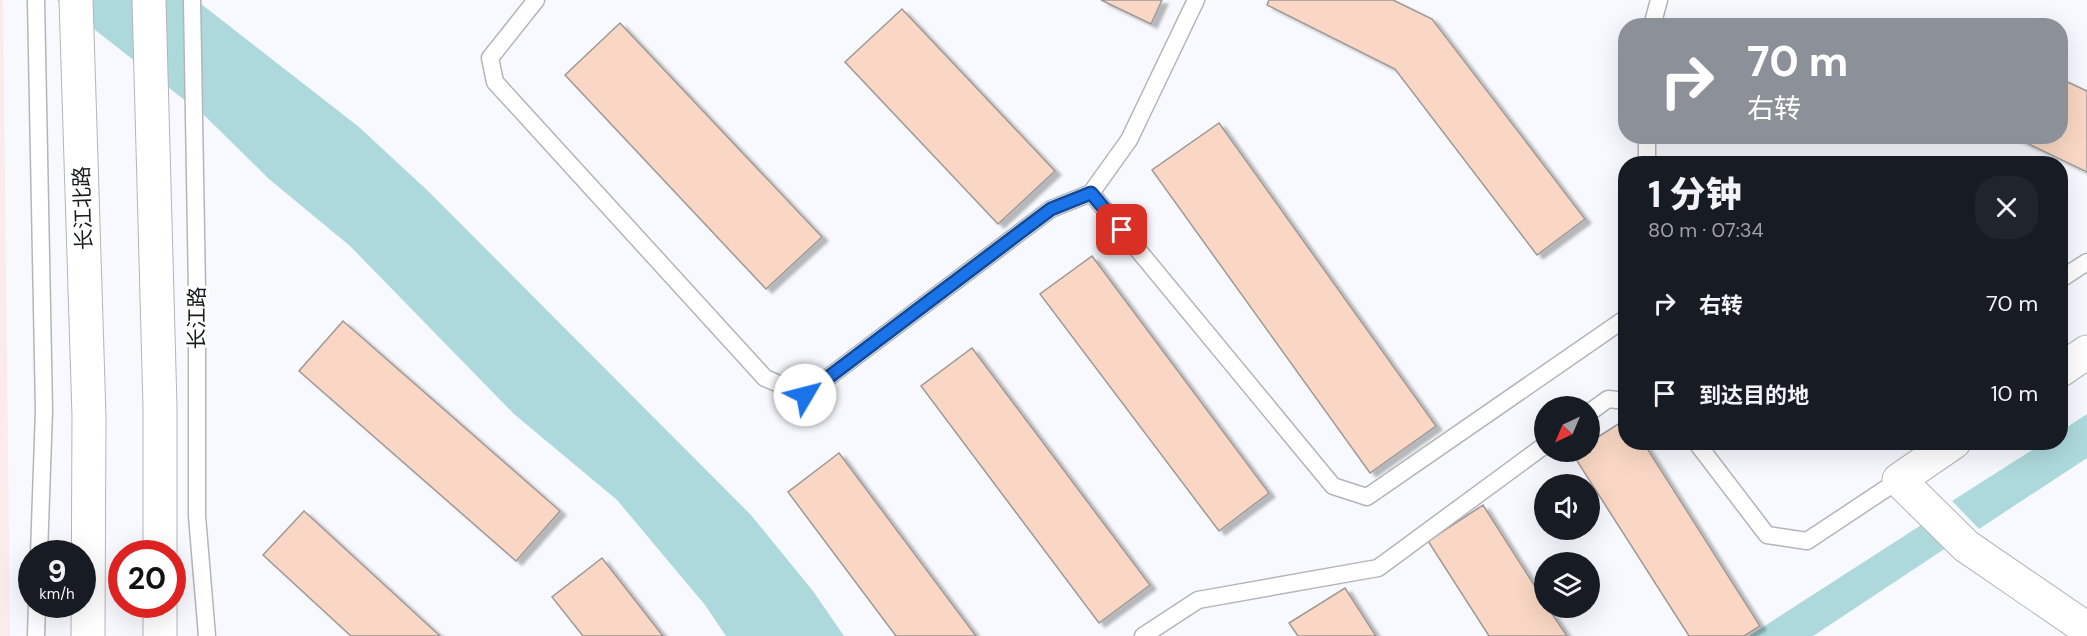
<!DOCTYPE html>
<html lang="zh">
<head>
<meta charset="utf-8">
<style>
  body { margin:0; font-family:"DM Sans","Noto Sans SC",sans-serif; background:#20242c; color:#f1f3f6; height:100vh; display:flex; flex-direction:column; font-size:22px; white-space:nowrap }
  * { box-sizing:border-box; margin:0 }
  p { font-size:20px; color:#9ea1a6 }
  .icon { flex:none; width:33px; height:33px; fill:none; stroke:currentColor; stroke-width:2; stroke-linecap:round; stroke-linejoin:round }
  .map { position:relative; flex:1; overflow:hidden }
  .side { position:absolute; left:1618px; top:156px; width:450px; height:294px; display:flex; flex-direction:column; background:#171b24; border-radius:24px; box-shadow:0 6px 24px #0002 }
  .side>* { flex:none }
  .banner { position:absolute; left:1618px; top:18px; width:450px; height:126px; border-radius:24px; box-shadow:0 6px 24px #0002; background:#8c9099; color:#fff; overflow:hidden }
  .needle { width:39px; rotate:224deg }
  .buttons { position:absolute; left:1534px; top:396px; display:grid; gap:12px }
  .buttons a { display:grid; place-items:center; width:66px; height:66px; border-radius:50%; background:#171b24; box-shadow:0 6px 24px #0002; font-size:30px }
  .speed { position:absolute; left:18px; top:540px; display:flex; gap:12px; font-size:30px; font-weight:700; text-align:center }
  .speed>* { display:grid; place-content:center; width:78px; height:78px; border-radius:50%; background:#171b24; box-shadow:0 6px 24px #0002; line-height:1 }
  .speed small { font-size:15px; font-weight:400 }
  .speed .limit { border:9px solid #d22; background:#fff; color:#111 }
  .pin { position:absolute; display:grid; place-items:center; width:51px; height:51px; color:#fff; margin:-26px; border-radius:12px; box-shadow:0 3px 9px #0006 }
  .me { position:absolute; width:66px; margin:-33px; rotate:53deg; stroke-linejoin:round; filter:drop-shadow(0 0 4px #0008) }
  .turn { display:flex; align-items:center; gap:21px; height:126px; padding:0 30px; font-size:27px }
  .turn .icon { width:78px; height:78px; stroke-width:2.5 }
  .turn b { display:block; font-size:42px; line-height:51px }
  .round { display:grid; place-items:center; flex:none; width:63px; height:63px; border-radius:24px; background:#20242c }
  .head { display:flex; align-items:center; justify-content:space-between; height:102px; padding:0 30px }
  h1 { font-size:36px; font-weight:800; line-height:45px }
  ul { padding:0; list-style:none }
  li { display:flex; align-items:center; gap:18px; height:90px; padding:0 30px }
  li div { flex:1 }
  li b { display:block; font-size:22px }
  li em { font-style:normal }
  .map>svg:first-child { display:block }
  .commercial { fill:#fbebeb }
  .water { fill:#add9dd }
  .building { fill:#f9d7c4; stroke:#9e9997; stroke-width:1.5; filter:url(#shadow) }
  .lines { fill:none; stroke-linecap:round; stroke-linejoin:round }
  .lane-casing { stroke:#b4b5b9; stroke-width:19 }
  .street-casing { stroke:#b4b5b9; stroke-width:35 }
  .secondary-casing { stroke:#b4b5b9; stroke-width:35 }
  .lane { stroke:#fff; stroke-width:16 }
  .street { stroke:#fff; stroke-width:33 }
  .secondary { stroke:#fff; stroke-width:33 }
  .route-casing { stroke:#114b97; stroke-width:15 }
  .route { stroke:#1a73e8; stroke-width:10 }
  .labels { text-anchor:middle; stroke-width:6; stroke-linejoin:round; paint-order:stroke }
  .street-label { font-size:21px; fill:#1a1b1c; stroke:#fff }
</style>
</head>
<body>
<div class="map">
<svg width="2087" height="636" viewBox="0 0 2087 636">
  <defs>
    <filter id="shadow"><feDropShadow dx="6" dy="4" stdDeviation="1.5" flood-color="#0004"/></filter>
  </defs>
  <rect width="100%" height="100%" fill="#f8f9fe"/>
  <!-- commercial -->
  <path class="commercial" d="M0,0h3l7,636h-10z"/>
  <!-- water -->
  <g class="water">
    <path d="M57,0h139l163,127 70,65 322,323 62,76 31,45h-118l-21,-31 -88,-105 -103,-86 -164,-168 -81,-67 -63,-62z"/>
    <path d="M2087,414v44l-108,71 -27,-28 91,-58 18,-1v-11z"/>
    <path d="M1929,520l23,24 -139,92h-64z"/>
  </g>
  <!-- building -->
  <g class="building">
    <path d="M1101,0h61l-11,24z"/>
    <path d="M1269,0h124l39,19 153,200 -48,36 -142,-186 -128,-64z"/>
    <path d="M902,9l153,162 -57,53 -153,-162z"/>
    <path d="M620,23l202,214 -56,52 -201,-214z"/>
    <path d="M2061,79l26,12v81l-75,-36h49z"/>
    <path d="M1219,123l217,303 -66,47 -218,-303z"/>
    <path d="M1092,256l177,237 -50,38 -179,-237z"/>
    <path d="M343,321l217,190 -44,50 -217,-190z"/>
    <path d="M972,348l178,237 -51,38 -178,-237z"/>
    <path d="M1626,419v23h17l117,184 -16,10h-55l-117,-183 3,-1h15v-10z"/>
    <path d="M839,453l137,183h-80l-108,-144z"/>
    <path d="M1483,505l62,97v6h3l19,28h-78l-61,-95z"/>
    <path d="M304,511l136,125h-89l-88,-81z"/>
    <path d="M602,558l61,78h-80l-31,-39z"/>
    <path d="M1345,588l31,48h-78l-9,-13z"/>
  </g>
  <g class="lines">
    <!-- lane casing -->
    <g class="lane-casing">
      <g id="lane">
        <path d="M36,0l8,410 -5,144"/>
        <path d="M192,0l5,291v225l10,120"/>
        <path d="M536,0l-46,58 5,24 270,296 40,17 246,-186 40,-16 38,-53 67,-140"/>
        <path d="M1652,26l7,-26"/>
        <path d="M1647,136v28"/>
        <path d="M1091,193l242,293 34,11 259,-179"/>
        <path d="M2061,279l26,-17"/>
        <path d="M1590,412l18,-13 18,2"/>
        <path d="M1696,442l71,93 40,6 92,-61"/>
        <path d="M36,636l1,-32"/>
        <path d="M1143,636l55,-36 180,-32 167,-123"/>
      </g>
    </g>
    <!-- street casing -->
    <g class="street-casing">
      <g id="street">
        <path d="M2061,370l26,-18"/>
        <path d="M1954,442l-55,38 67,66 121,83"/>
      </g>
    </g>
    <!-- secondary casing -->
    <g class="secondary-casing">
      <g id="secondary">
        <path d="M76,0l13,416 -1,220"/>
        <path d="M149,0l11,407v147"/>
        <path d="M160,604v32"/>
      </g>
    </g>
    <!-- lane -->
    <use href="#lane" class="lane"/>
    <!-- street -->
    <use href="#street" class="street"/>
    <!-- secondary -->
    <use href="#secondary" class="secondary"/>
  </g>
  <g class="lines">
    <!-- route casing -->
    <g class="route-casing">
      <path id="route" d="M805,395l246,-186 40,-16 31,37"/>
    </g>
    <!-- route -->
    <use href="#route" class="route"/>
  </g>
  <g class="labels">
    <!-- street labels -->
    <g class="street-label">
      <text transform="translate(83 208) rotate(-92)" y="7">长江北路</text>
      <text transform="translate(197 318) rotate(-90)" y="7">长江路</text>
    </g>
  </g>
</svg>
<div class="buttons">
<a><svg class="needle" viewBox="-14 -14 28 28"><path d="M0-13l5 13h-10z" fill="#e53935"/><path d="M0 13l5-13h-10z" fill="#9ea1a6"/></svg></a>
<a><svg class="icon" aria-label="sound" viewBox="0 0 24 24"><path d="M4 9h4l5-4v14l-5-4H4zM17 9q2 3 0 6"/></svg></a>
<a><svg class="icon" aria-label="layers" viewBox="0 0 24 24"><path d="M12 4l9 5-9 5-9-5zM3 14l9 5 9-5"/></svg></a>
</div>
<div class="speed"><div>9<small>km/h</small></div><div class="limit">20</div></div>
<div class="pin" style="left:1122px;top:230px;background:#d93025"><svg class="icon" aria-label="arrive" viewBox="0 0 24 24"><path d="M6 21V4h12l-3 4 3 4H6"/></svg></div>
<svg class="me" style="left:805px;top:395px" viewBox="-20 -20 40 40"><circle r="19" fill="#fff"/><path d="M0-13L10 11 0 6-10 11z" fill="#1a73e8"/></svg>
<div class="banner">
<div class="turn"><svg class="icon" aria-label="right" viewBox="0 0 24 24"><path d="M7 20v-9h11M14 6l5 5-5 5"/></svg><div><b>70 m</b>右转</div></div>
</div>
<section class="side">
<div class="head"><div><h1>1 分钟</h1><p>80 m · 07:34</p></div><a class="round"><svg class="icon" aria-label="close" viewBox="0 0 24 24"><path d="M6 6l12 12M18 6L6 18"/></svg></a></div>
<ul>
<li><svg class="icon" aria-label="right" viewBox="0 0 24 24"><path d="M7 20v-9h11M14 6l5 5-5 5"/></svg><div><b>右转</b></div><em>70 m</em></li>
<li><svg class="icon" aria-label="arrive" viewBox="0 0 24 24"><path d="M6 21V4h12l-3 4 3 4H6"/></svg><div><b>到达目的地</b></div><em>10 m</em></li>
</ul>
</section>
</div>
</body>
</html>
